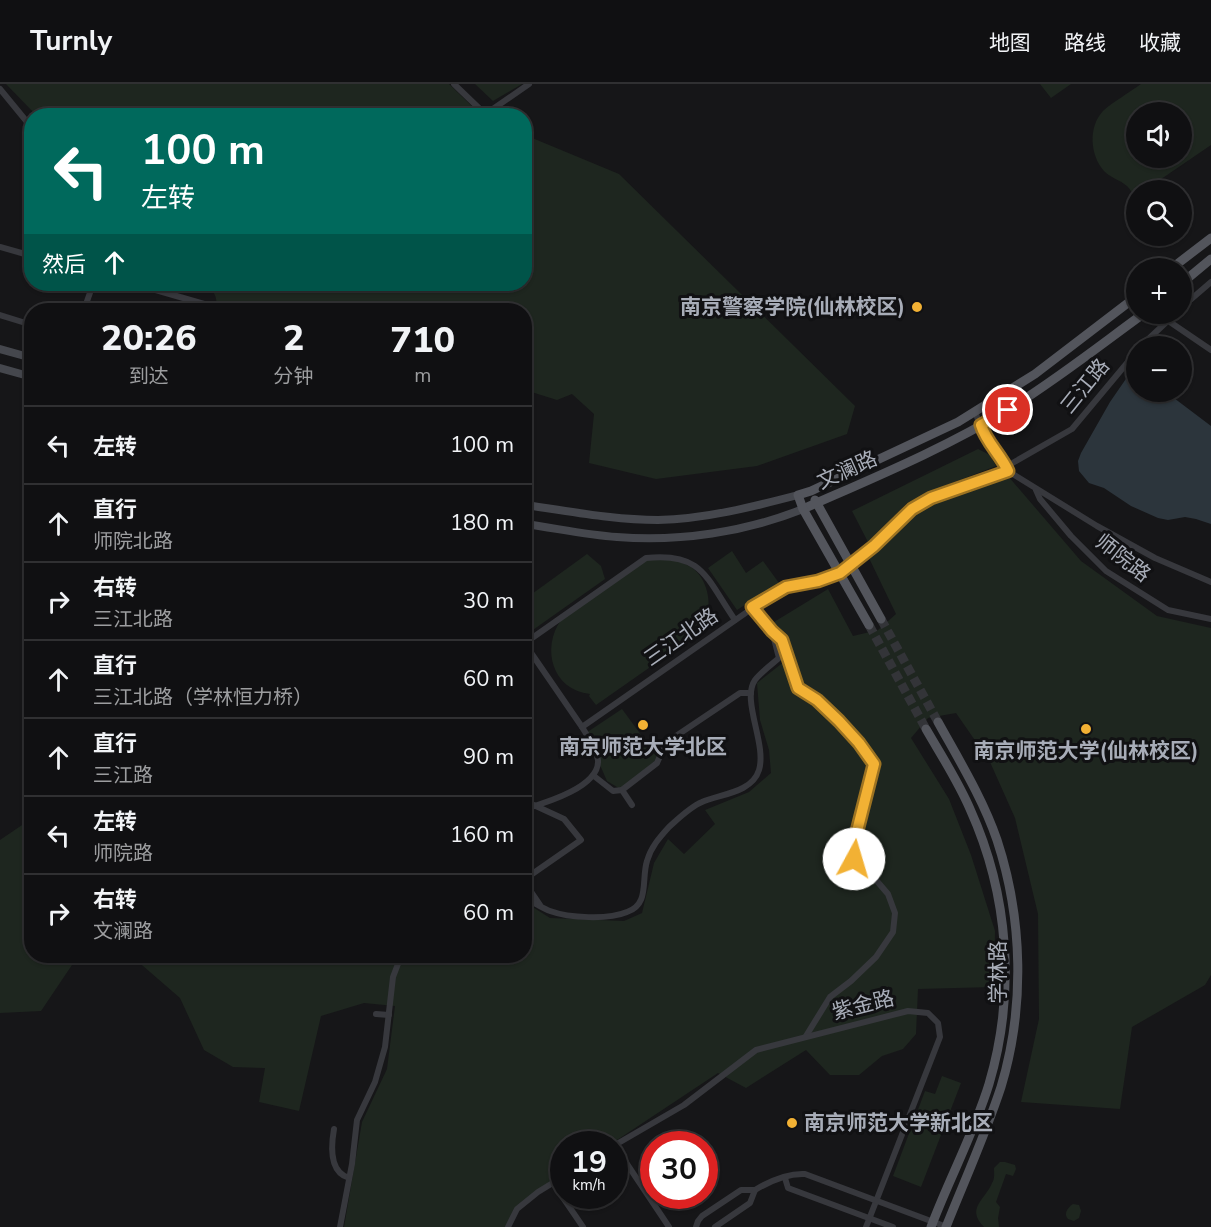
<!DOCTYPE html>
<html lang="zh">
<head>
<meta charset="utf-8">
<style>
  body { margin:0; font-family:"Nunito Sans","Noto Sans SC",sans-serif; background:#19191b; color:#f1f3f6; height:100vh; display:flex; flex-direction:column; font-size:22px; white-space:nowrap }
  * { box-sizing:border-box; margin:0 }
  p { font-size:20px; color:#9c9d9f }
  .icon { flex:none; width:33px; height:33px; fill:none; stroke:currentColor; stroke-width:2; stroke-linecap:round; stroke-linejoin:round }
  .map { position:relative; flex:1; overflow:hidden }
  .panel { position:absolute; left:24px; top:219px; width:508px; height:660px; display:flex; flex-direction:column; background:#101012; border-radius:24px; box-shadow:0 2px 4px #0004,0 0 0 2px #303032 }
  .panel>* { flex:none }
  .guide { position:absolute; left:24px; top:24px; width:508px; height:183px; border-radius:24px; box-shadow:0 2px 4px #0004,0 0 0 2px #303032; background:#00695c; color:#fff; overflow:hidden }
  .fabs { position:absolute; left:1126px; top:18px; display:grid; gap:12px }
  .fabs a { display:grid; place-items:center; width:66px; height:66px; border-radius:50%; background:#101012; box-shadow:0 2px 4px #0004,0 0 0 2px #303032; font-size:30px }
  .speed { position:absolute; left:550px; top:1047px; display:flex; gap:12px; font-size:30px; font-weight:700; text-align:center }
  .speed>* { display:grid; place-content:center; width:78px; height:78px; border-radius:50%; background:#101012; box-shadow:0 2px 4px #0004,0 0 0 2px #303032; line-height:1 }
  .speed small { font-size:15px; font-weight:400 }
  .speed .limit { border:9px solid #d22; background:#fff; color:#111 }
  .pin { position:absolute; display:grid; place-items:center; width:51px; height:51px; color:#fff; margin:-26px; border:3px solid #fff; border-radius:50%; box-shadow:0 2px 6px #0007 }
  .me { position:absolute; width:66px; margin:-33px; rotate:6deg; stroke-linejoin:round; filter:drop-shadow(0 0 4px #0008) }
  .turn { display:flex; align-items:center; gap:21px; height:126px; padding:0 18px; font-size:27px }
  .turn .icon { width:78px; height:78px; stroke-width:2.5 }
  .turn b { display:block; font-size:42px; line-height:51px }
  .then { display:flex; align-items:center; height:57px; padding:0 18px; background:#0003; gap:12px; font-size:22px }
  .eta { display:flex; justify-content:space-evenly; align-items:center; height:102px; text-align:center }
  .eta b { font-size:36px; font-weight:800; line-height:42px }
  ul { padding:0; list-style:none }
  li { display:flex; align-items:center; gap:18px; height:78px; padding:0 18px; border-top:2px solid #303032 }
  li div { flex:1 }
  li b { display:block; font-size:22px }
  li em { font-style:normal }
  header { display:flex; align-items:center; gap:36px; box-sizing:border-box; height:84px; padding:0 30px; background:#101012; border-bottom:2px solid #303032 }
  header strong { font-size:28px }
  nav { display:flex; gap:33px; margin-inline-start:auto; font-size:21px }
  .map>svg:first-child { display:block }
  .green { fill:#1e261f; fill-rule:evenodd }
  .water { fill:#2c353c }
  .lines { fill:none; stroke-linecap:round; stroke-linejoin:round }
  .primary-tunnel { stroke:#333438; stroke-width:9; stroke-dasharray:9 4.5; stroke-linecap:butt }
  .minor { stroke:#37383d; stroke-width:6 }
  .secondary { stroke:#45474d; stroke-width:8 }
  .primary { stroke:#53555c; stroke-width:9 }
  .minor-bridge { stroke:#37383d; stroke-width:6 }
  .route-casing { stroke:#9d7322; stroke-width:15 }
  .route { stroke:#f2b134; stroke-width:10 }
  .poi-dot { fill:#f2b134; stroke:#111113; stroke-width:2 }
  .labels { text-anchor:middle; stroke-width:6; stroke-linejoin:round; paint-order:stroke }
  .poi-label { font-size:21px; font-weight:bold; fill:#a8adb8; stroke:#111113 }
  .street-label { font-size:21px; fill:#a8adb8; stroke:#111113 }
</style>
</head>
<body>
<header>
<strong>Turnly</strong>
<nav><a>地图</a><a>路线</a><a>收藏</a></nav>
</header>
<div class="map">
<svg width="1211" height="1143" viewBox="0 0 1211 1143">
  <rect width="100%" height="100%" fill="#161618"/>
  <!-- green -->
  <g class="green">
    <path d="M6,0h443l32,31h-445z"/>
    <path d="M475,0h47l-29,17z"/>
    <path d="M1040,0h31l-20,14z"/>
    <path d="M1141,0h70v61l-66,45h-8v6l-2,2c-2,-4 -5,-9 -8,-12 -7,-6 -16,-8 -23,-15 -14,-16 -16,-44 -1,-60 11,-10 26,-18 38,-27zM1137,28h45v46h-45z"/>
    <path d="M525,51l94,39 236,232 -8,28 -90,32 -101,13 -67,-16 5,-49 -22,-20 -15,6 -32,-10v-80h-309c2,-11 -1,-18 -9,-26h318z"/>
    <path d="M978,365l12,6 6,11 -62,24 -27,13 -39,39 -16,-31z"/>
    <path d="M1008,392l73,85 76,55 54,12v347l-6,10 -73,42 -12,82 -99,-7 18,-83 -1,-105 -23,-96 -25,-56 -34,-49 -28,5 -17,20 38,61 22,56 24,76 -1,56 -76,2 -2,45 -13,15 -21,7 -23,19h-29l-24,-25 -60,38 -28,-15 -107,71h-47v32l-49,33 -9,18h-162l18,-105 25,-53 8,-63 -31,-3 -43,13 -22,95 -40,-9 6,-34 -32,-1 -29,-17 -24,-52 -45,-39 1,-3h389v-50h6l19,12 74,3 18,-8 12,-50 14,-24 16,15 31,-30 -10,-14 44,-18 22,-19 -2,-23 -9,-30 -3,-37 28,-22 -11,-39 54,-33 25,47 25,-6 18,-16 -28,-58 51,-45 39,-18z"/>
    <path d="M732,467l14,22 17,-12 16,22 -42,27 -29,-42z"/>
    <path d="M587,470l14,12 4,13 -75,53 -5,-4v-29z"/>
    <path d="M662,474c8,2 17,3 23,6 19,8 26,30 23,49l1,-1 7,9 -120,84 -7,-9 1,-2c-38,-4 -49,-46 -29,-74l87,-61z"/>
    <path d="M622,625l36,49 -36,32 -15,-9 -21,-48z"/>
    <path d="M31,735l1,137h46l-37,55 -41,2v-173z"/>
    <path d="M942,992l19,7 -40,104 -28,-11 32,-85 10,3z"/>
    <path d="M1000,1078h5l10,3 1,4 -3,7 -7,-2 -10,28 4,5 -2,11 1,9h-15c-19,-19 2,-28 8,-44 3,-4 2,-10 2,-15z"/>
    <path d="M1073,1120l6,1 2,6 -2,7 -5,3 -6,-2c-5,-5 0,-12 5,-15z"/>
  </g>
  <!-- water -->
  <path class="water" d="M1135,287h2v21h29l45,34v98l-15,-5 -11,-2 -17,3 -10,-2 -27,-12 -27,-18 -15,-5 -10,-12 -1,-10 3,-8 29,-51 20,-29z"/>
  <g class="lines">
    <!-- primary-tunnel -->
    <g class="primary-tunnel">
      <path d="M881,535l57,103"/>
      <path d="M869,541l57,104"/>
    </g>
    <!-- minor -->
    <g class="minor">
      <path d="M454,0l29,28 7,-1 39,-27"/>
      <path d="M0,5l32,39"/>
      <path d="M0,163l32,9"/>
      <path d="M135,200l76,22 1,4"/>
      <path d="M1182,223l29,-25"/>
      <path d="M84,226l9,-26"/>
      <path d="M0,231l32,10"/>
      <path d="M1167,236l44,30"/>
      <path d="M1141,262l34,-32"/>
      <path d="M975,328l9,22 17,22 7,15 89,55 58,32 56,24"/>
      <path d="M1036,406l4,9 31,37 35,35 62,39 43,9"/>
      <path d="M874,462l38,-37 19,-11 77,-27 1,-6 63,-36 65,-78"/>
      <path d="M773,548l9,8 16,48 19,12 22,21 20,22 15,21 -22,87 2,8 16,14 18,21 7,19 -2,19 -17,25 -25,24 -21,16 -24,39"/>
      <path d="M525,559l121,-85c57,-6 60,20 89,62"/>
      <path d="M525,560l57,83"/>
      <path d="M594,692l19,15 9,-1 35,-27 7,-16 9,-9 67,-45h11"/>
      <path d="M622,706l10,15"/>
      <path d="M525,717l39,18 17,21 -56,39"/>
      <path d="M525,725c20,-6 75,-22 73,-49 -2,-12 -10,-23 -16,-33l188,-131 16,-9 17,-3"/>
      <path d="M525,799l15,22"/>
      <path d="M525,816c9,1 16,8 25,11 19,7 58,9 77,1 23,-8 14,-32 20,-51 4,-14 12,-23 22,-34 10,-9 21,-20 33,-25 18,-8 50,-9 57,-32 8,-26 -18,-70 -4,-90 6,-8 16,-15 24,-22l-7,-27 -20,-24"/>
      <path d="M376,930l13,1"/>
      <path d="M334,1045c-3,17 -5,43 15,49"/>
      <path d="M615,1061l69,-40 72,-55 152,-39 20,2 10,10 2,14 -74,190"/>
      <path d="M615,1062l54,81"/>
      <path d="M785,1094l3,10 105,39"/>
      <path d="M553,1099l30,44"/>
      <path d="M755,1106c15,-9 32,-17 50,-16l142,53"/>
      <path d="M340,1143l12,-63 5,-44 18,-38 10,-35 8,-70 8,-21"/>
      <path d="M508,1143l9,-18 21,-17 26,-16"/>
      <path d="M696,1143l2,-6 4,-5 39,-26h14"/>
      <path d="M715,1143l35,-24 5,-13"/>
    </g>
    <!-- secondary -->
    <g class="secondary">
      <path d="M0,265l32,9"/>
      <path d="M0,284l32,9"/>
      <path d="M525,421c44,6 88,15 133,15 47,-1 94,-13 140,-25"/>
      <path d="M525,440c30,4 61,11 92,13 63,5 128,-5 186,-28"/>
    </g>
    <!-- primary -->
    <g class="primary">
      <path d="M1172,184l39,-30"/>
      <path d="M1182,199l29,-24"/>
      <path d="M815,416l66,119"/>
      <path d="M803,425c70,-31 141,-60 206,-100 47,-29 90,-63 134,-95"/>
      <path d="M869,541l-66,-116 -5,-14 13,-4 147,-69 77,-48 102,-78"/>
      <path d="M938,638c21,38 45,77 59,118 26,79 28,168 4,247 -15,46 -37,95 -55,140"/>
      <path d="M926,645c15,26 32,52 44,80 39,86 46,184 19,275 -15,49 -40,95 -58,143"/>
    </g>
    <!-- minor-bridge -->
    <path class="minor-bridge" d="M803,500c31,-6 47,-18 71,-38"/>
  </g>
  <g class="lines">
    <!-- route casing -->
    <g class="route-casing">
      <path id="route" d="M854,775l-2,-8 22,-87 -15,-21 -20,-22 -22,-21 -19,-12 -16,-48 -10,-9 -20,-24 34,-20 32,-6 22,-8 34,-27 38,-37 19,-11 77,-27c-7,-16 -22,-29 -27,-46l27,-15"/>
    </g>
    <!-- route -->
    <use href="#route" class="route"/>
  </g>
  <!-- markers -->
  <g class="poi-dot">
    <circle cx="917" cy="223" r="6"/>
    <circle cx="643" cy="641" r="6"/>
    <circle cx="1086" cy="645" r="6"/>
    <circle cx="792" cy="1039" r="6"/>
  </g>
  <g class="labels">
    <!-- poi labels -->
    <g class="poi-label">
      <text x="905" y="230" text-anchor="end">南京警察学院(仙林校区)</text>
      <text x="643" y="670">南京师范大学北区</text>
      <text x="1086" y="674">南京师范大学(仙林校区)</text>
      <text x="804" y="1046" text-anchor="start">南京师范大学新北区</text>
    </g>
    <!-- street labels -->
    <g class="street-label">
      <text transform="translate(1085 302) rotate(-51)" y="7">三江路</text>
      <text transform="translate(847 386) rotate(-24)" y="7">文澜路</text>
      <text transform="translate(1123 474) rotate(38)" y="7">师院路</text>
      <text transform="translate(681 553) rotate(-35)" y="7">三江北路</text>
      <text transform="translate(998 888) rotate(-90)" y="7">学林路</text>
      <text transform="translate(863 921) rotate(-14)" y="7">紫金路</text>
    </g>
  </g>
</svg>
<div class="fabs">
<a><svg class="icon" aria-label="sound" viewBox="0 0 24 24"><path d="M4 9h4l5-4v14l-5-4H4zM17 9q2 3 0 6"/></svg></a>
<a><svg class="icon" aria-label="search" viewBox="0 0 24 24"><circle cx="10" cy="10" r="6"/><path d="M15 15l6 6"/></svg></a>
<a>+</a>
<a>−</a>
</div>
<div class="speed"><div>19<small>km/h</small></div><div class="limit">30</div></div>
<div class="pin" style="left:1008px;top:326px;background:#d93025"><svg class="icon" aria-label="arrive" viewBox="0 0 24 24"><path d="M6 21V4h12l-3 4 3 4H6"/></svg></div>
<svg class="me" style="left:854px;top:775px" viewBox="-20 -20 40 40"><circle r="19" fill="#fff"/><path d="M0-13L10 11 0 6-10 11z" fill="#f2b134"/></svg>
<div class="guide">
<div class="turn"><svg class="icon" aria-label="left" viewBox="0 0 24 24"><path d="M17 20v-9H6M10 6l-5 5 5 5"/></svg><div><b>100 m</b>左转</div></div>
<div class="then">然后<svg class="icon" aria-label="ahead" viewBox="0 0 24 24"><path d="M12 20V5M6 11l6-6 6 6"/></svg></div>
</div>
<section class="panel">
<div class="eta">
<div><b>20:26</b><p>到达</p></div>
<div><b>2</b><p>分钟</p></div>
<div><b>710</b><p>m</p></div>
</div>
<ul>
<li><svg class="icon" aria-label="left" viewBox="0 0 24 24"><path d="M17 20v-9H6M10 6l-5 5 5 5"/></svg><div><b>左转</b></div><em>100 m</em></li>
<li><svg class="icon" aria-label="ahead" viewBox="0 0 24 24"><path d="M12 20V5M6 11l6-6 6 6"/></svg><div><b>直行</b><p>师院北路</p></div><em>180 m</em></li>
<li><svg class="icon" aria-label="right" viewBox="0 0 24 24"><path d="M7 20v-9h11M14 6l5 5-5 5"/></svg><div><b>右转</b><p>三江北路</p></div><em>30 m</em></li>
<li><svg class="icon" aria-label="ahead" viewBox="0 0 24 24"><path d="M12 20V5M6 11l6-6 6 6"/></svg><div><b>直行</b><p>三江北路（学林恒力桥）</p></div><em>60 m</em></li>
<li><svg class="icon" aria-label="ahead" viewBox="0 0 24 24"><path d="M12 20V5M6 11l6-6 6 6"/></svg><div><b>直行</b><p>三江路</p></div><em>90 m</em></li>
<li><svg class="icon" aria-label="left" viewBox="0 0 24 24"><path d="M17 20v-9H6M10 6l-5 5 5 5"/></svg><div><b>左转</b><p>师院路</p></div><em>160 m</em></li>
<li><svg class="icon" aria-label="right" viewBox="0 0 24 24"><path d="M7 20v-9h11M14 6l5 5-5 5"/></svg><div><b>右转</b><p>文澜路</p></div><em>60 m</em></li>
</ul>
</section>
</div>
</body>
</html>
